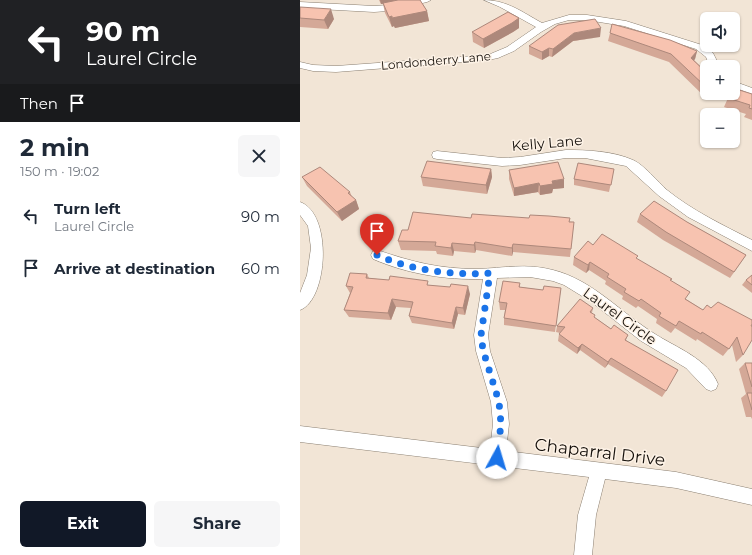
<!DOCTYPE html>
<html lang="en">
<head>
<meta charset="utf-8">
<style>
  body { margin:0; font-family:Montserrat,sans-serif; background:#f6f6f7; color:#1f2937; height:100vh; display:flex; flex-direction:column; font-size:15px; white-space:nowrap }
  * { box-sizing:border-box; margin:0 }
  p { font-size:13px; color:#747a83 }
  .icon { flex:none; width:22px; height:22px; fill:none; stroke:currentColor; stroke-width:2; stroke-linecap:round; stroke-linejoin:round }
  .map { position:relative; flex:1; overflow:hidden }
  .sheet { display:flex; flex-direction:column; background:#fff; width:300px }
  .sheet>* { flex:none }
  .top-card { background:#202124; color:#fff; overflow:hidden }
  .buttons { position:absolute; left:400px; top:12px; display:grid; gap:8px }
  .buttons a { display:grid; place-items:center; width:40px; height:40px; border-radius:6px; background:#fff; box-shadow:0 1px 3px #0004; font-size:20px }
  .pin { position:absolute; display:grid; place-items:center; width:34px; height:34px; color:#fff; margin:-41px -17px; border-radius:50% 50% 50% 0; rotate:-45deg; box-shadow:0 0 4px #0007 }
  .pin .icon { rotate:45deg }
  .me { position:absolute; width:44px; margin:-22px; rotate:6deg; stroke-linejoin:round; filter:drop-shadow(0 0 3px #0008) }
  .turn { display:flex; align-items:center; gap:14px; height:84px; padding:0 20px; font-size:18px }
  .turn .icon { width:52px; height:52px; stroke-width:2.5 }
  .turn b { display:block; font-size:28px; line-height:34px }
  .then { display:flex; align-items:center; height:38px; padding:0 20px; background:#0003; gap:8px; font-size:15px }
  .round { display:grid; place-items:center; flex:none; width:42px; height:42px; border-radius:6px; background:#f6f6f7 }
  .head { display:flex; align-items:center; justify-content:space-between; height:68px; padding:0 20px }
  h1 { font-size:24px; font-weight:700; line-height:30px }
  .action { display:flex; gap:8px; margin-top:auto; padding:8px 20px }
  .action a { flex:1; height:46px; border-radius:6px; background:#111827; color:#fff; font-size:16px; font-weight:700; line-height:46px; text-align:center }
  .action a+a { background:#f6f6f7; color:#1f2937 }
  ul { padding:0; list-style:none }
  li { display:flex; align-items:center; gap:12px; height:52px; padding:0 20px }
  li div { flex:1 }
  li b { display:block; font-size:15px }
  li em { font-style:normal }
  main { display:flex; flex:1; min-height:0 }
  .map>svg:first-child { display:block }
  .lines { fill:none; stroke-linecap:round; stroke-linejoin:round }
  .minor-casing { stroke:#8a7f71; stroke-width:1 }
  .minor { fill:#fff; fill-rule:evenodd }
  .wall { fill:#d4a897 }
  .shaded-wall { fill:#ad887b }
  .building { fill:#f7c3b0; stroke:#ad887b }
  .route { stroke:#1a73e8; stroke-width:7; stroke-dasharray:0 12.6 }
  .labels { text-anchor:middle; stroke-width:3; stroke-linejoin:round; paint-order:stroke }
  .far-street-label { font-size:12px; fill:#15100b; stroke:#fdf2e6 }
  .street-label { font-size:14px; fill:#15100b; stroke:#fdf2e6 }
  .near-street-label { font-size:17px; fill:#15100b; stroke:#fdf2e6 }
</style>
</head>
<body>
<main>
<section class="sheet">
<div class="top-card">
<div class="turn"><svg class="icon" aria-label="left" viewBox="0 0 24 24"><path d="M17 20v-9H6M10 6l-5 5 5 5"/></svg><div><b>90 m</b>Laurel Circle</div></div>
<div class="then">Then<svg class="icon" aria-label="arrive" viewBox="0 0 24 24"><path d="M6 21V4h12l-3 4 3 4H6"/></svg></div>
</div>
<div class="head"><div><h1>2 min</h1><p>150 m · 19:02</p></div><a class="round"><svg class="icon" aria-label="close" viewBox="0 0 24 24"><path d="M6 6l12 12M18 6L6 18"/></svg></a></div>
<ul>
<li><svg class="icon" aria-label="left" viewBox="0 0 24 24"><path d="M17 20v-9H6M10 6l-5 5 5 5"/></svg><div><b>Turn left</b><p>Laurel Circle</p></div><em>90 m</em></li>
<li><svg class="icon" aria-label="arrive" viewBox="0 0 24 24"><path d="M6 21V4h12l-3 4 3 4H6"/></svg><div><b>Arrive at destination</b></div><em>60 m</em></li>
</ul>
<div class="action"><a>Exit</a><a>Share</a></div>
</section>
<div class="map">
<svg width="452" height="555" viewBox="0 0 452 555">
  <rect width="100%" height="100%" fill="#f2e5d6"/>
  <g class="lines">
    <!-- minor casing -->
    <g class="minor-casing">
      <g id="minor">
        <path d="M115,0h16l-4,2 -39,9 -14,1 -74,-4v-6l74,4 14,-1z"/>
        <path d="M184,0c23,0 38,12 58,23l27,-8h18l39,6 76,24 11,8 7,14h-10l-4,-10 -10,-8 -72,-23 -37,-6h-18l-14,4 -14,8 -27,19 -16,7 -10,2 -152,12 -23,-1 -13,-3v-6l13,3 23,1 152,-11 19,-8 29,-20 -36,-20z"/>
        <path d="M433,81l19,7v6l-19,-7z"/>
        <path d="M266,150c21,0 47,1 67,10 10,4 25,22 34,30 26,21 56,35 85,50v11l-64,-34 -29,-21 -33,-30 -41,-8h-19l-46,7 -18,1 -65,-7 -4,-1 -1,-3 1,-3 4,-1 65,7 18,-1z"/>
        <path d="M0,202c33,11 28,98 0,108v-17l7,-18 4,-27 -3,-22 -8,-11z"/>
        <path d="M77,250c36,12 62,19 101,19 25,-1 49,-6 75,1 40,10 68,43 102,64 22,14 53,25 63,50l-2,5 -5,2 -5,-2 -20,-21 -45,-27 -51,-40 -26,-16 -11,-4 -23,-4 -33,1 -9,57 2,16 17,51 2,22 -3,27 170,21 76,17v16l-76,-17 -71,-9 -9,36 -4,40h-18l4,-40 11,-38 -289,-35v-16l190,23 3,-25 -2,-22 -15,-51 -2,-16 9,-56c-38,1 -75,-5 -110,-20l-2,-4 2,-4z"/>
      </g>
    </g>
    <!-- minor -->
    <use href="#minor" class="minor"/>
  </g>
  <!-- wall -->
  <g class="wall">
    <path d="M79,0h41l7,11 2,10 -34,7 -1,-2 -2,1 -7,-14 -2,-9h-2z"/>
    <path d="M0,7l34,12 -6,10 -28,-2z"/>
    <path d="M219,18v10l-6,4 -29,16 -11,-6 -1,-10z"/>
    <path d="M310,33l87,18 -2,8 -1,1 13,13v20h13l-1,2 -12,4 -38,-37 -61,-21z"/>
    <path d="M300,37l-27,4 -21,16 -3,-1 -7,4 -13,-6v-8z"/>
    <path d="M452,94v26l-8,-3 2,-3 -22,-7 4,-9z"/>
    <path d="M191,169l1,8 -5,17 -64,-8 -2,-9z"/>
    <path d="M314,169l-5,23 -35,-7v-6z"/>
    <path d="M209,170l55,18 -11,1 -1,4 -12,2 -2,-3 -24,4 -5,-17z"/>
    <path d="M2,177l48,15 2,5 4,3 3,9 -17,12 -35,-35z"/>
    <path d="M340,214l47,8 59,33 -16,23 -67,-38 -26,-18z"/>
    <path d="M171,218h58l45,4 -4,35 -57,-5 -1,4 -36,-6 -1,3 -21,-2 -1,5 -16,-2 -1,-3 -35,-1 -3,-9 10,-11z"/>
    <path d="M274,257l63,2 34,22 15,18 17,11 8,-2 40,18 -8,29 -7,7 -4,-17 -9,11 -26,-17 -1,2 -21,-13 -4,5 -15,-10 1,-4 -19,-13 -2,2 -14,-9 1,-3 -18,-12 1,-3 -17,-11 -3,3 -13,-8z"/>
    <path d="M67,274l2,4 60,7 41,9 -5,21 -7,-1 -4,15 -42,-6 -3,-7 2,-8 -15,-1 -5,13 -42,-3 -5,-7 6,-17 -4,-7z"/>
    <path d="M452,275v18l-10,-8 4,-5z"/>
    <path d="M220,283v4l23,3 18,-2 -6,44 -51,-7v-7l1,-8h-5l-1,-8z"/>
    <path d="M293,308l-1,5 2,4 17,12 17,6 -2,5 40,51 -4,6 -54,-33 -3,4 -25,-18 -3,4 -19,-13 1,-7 1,-1 -4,-1 1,-6z"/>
    <path d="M445,363h7v56l-1,-2h-5l-5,-19 5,-4 -7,-25z"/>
  </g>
  <!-- shaded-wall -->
  <g class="shaded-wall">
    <path d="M80,0h27l-26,4z"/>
    <path d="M31,9l3,10 -6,10 -4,-9z"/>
    <path d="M127,11l2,10 -34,7 -1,-2 -2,1 -3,-10z"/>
    <path d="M219,18v10l-6,4 -29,16 -1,-9z"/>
    <path d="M301,28l-1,9 -27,4 -21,16 1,-8 21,-16z"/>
    <path d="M249,48v8l-7,4v-8z"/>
    <path d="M397,51l-2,8 -6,7 2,-8z"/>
    <path d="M410,93h10l-1,2 -12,4z"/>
    <path d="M191,169l1,8 -5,17 -1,-9z"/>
    <path d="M264,179v9l-11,1 -1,4 -12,2v-9l12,-5z"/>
    <path d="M239,183l-1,9 -24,4v-8z"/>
    <path d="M56,200l3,9 -17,12 -5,-9z"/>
    <path d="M175,242l1,8 -1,3 -1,-8z"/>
    <path d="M152,243l2,8 -1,5 -2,-8z"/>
    <path d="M213,244v8l-1,4v-8z"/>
    <path d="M290,262l-1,8 -3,3 2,-8z"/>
    <path d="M168,286l2,8 -5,21 -2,-7z"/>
    <path d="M92,299l4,8 -5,13 -3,-7z"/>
    <path d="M156,307l2,7 -4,15 -2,-6z"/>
    <path d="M282,344l-2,6 -3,4 1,-6z"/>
    <path d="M311,358l-3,6 -3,4 3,-6z"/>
  </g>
  <!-- building -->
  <g class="building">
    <path d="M98,0h22l7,11 -35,7v-2l-3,1 -6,-14z"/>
    <path d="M0,7l31,2 -7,11 -24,-2z"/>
    <path d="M208,12l11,6 -7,5 -29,16 -11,-7z"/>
    <path d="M295,19l6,9 -27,5 -21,16 -4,-1 -7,4 -13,-6 29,-21z"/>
    <path d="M312,24l58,16 27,11 -6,7 16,15v15l-36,-34 -61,-21z"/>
    <path d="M433,88l19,6v15l-3,-1 1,-3 -22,-7 2,-5h3z"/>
    <path d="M127,161l64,8 -5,16 -65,-8z"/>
    <path d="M258,162l6,17 -12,2 1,3 -13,2 -1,-3 -25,5 -5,-18z"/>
    <path d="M278,163l36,6 -3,16 -37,-6z"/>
    <path d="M20,167l30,25 -2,1 8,7 -19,12 -35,-35z"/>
    <path d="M354,201l33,21 59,33 -12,17 -68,-40 -26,-18z"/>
    <path d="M113,212l58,6 1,-4 57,4 1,-3 19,1 21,2 -1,4h5l-3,27 -58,-5 -1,4 -37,-6 -1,3 -22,-2 -1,5 -16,-2 1,-4 -38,-1 4,-11h6z"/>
    <path d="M302,234l36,22 -2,2 36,21 -2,1 20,12 -5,7 18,11 4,-5 4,3 7,-6 34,18v4l-1,2h1v14l-9,15 -6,-18 -8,12 -27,-17 -1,2 -22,-13 -3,5 -17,-10 2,-3 -20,-14 -2,2 -15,-9 2,-3 -19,-12 2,-3 -19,-12 -2,3 -14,-8 14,-16 5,4z"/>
    <path d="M50,273l17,1 -1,4 23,2 1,-4 38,5 -1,4 23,2 1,-3 17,2 -5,22 -7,-1 -4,16 -43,-7 4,-14 -21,-3 -4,14 -44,-3 9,-23 -7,-1z"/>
    <path d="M452,275v10l-6,-5z"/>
    <path d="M203,281l17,2 -1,4 24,3 1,-4 17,2 -5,38 -52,-8 3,-15 -8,-1z"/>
    <path d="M280,299l13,9 -3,4 5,3 -1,2 17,12 3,-4 14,10 -3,5 53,30 -12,21 -55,-33 -3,4 -26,-18 -4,4 -19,-14 6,-7 -8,-1z"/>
    <path d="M445,363h7v24z"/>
    <path d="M447,393h5v17z"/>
  </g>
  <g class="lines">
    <!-- route -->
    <path class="route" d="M77,255c32,15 78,21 113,18l-9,62 2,15 16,52 2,22 -4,34"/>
  </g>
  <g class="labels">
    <!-- far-street labels -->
    <g class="far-street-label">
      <text transform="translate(136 61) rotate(-5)" y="4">Londonderry Lane</text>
    </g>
    <!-- street labels -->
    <g class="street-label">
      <text transform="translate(247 143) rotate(-5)" y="5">Kelly Lane</text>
      <text transform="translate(320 316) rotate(36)" y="5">Laurel Circle</text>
    </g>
    <!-- near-street labels -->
    <g class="near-street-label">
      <text transform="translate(300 452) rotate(7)" y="6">Chaparral Drive</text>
    </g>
  </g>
</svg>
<div class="buttons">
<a><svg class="icon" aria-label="sound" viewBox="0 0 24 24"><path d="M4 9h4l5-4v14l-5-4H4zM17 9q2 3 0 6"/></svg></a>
<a>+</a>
<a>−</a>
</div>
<div class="pin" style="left:77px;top:255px;background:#d93025"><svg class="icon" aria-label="arrive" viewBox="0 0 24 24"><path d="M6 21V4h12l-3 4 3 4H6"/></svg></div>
<svg class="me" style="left:197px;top:458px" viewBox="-20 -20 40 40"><circle r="19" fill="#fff"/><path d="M0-13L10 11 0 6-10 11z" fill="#1a73e8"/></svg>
</div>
</main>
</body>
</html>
